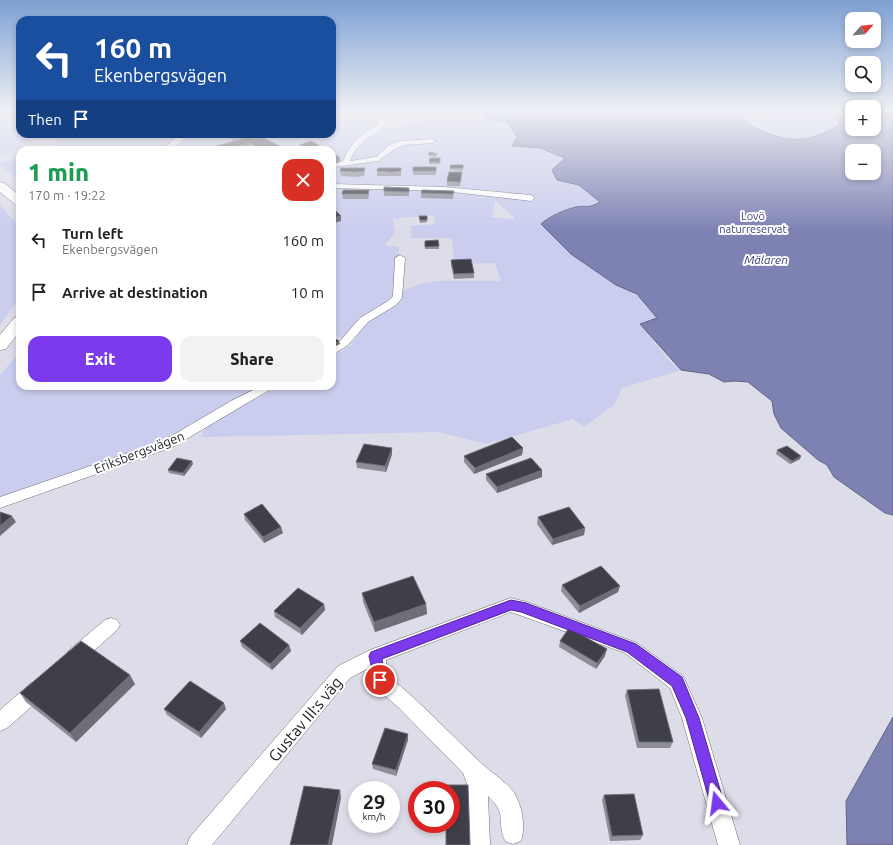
<!DOCTYPE html>
<html lang="en">
<head>
<meta charset="utf-8">
<style>
  body { margin:0; font-family:Ubuntu,sans-serif; background:#f2f2f2; color:#222; height:100vh; display:flex; flex-direction:column; font-size:15px; white-space:nowrap }
  * { box-sizing:border-box; margin:0 }
  p { font-size:13px; color:#767676 }
  .icon { flex:none; width:22px; height:22px; fill:none; stroke:currentColor; stroke-width:2; stroke-linecap:round; stroke-linejoin:round }
  .map { position:relative; flex:1; overflow:hidden }
  .details { position:absolute; left:16px; top:146px; width:320px; height:244px; display:flex; flex-direction:column; background:#fff; border-radius:12px; box-shadow:0 2px 6px #0003 }
  .details>* { flex:none }
  .guide { position:absolute; left:16px; top:16px; width:320px; height:122px; border-radius:12px; box-shadow:0 2px 6px #0003; background:#1a4fa0; color:#fff; overflow:hidden }
  .needle { width:26px; rotate:63deg }
  .fabs { position:absolute; left:845px; top:12px; display:grid; gap:8px }
  .fabs a { display:grid; place-items:center; width:36px; height:36px; border-radius:8px; background:#fff; box-shadow:0 2px 6px #0003; font-size:20px }
  .speed { position:absolute; left:348px; top:781px; display:flex; gap:8px; font-size:20px; font-weight:700; text-align:center }
  .speed>* { display:grid; place-content:center; width:52px; height:52px; border-radius:50%; background:#fff; box-shadow:0 2px 6px #0003; line-height:1 }
  .speed small { font-size:10px; font-weight:400 }
  .speed .limit { border:6px solid #d22; background:#fff; color:#111 }
  .pin { position:absolute; display:grid; place-items:center; width:34px; height:34px; color:#fff; margin:-17px; border:2px solid #fff; border-radius:50%; box-shadow:0 1px 4px #0007 }
  .me { position:absolute; width:44px; margin:-22px; rotate:344deg; stroke-linejoin:round; filter:drop-shadow(0 0 3px #0008) }
  .turn { display:flex; align-items:center; gap:14px; height:84px; padding:0 12px; font-size:18px }
  .turn .icon { width:52px; height:52px; stroke-width:2.5 }
  .turn b { display:block; font-size:28px; line-height:34px }
  .then { display:flex; align-items:center; height:38px; padding:0 12px; background:#0003; gap:8px; font-size:15px }
  .round { display:grid; place-items:center; flex:none; width:42px; height:42px; border-radius:12px; background:#f2f2f2 }
  .headline { display:flex; align-items:center; justify-content:space-between; height:68px; padding:0 12px }
  h1 { font-size:24px; font-weight:800; line-height:30px; color:#1e9e55 }
  .button { display:flex; gap:8px; margin-top:auto; padding:8px 12px }
  .button a { flex:1; height:46px; border-radius:12px; background:#7c3aed; color:#fff; font-size:16px; font-weight:800; line-height:46px; text-align:center }
  .button a+a { background:#f2f2f2; color:#222 }
  ul { padding:0; list-style:none }
  li { display:flex; align-items:center; gap:12px; height:52px; padding:0 12px }
  li div { flex:1 }
  li b { display:block; font-size:15px }
  li em { font-style:normal }
  .map>svg:first-child { display:block }
  .green { fill:#cacdee; fill-rule:evenodd }
  .water { fill:#7e82b3; stroke:#616487; fill-rule:evenodd }
  .lines { fill:none; stroke-linecap:round; stroke-linejoin:round }
  .minor-casing { stroke:#6e6f78; stroke-width:1 }
  .tertiary-casing { stroke:#6e6f78; stroke-width:1 }
  .secondary-casing { stroke:#6e6f78; stroke-width:1 }
  .minor { fill:#fff; fill-rule:evenodd }
  .tertiary { fill:#fff; fill-rule:evenodd }
  .secondary { fill:#fff; fill-rule:evenodd }
  .wall { fill:#8d8e98 }
  .shaded-wall { fill:#6d6e77 }
  .building { fill:#3e3f47; stroke:#6d6e77 }
  .route { fill:#7c3aed; stroke:#51269a }
  .labels { text-anchor:middle; stroke-width:4; stroke-linejoin:round; paint-order:stroke }
  .far-park-label { font-size:11px; fill:#3e3e7d; stroke:#fff }
  .far-water-label { font-size:12px; font-style:italic; fill:#383876; stroke:#fff }
  .street-label { font-size:13px; fill:#1d1e21; stroke:#fff }
  .near-street-label { font-size:16px; fill:#1d1e21; stroke:#fff }
</style>
</head>
<body>
<div class="map">
<svg width="893" height="845" viewBox="0 0 893 845">
  <rect width="100%" height="100%" fill="#dcdde8"/>
  <!-- green -->
  <g class="green">
    <path d="M0,112h20v22h17l-13,11 -24,12z"/>
    <path d="M332,112h2l-1,5 30,2 6,-3 6,1v5l10,6 47,-7 43,-1 36,-4 -6,-4h347v17h22v-17h19v355l-313,-239 -9,26 45,31 21,9 20,24 -17,6 30,38 11,8 -59,18 -8,17 -30,22 -11,-8 -87,25 -47,-12 -238,5 5,-11 73,-40h53v-29l19,-12 11,-18 11,-9 24,-15 6,-12 16,-7 18,-3h64l-6,-18 -41,1 -2,-26h-41v-12l24,-2 -2,-9 -40,4 2,14 -10,12 14,2 -4,45 -8,11 -42,37 -13,-6v-184h-290l20,-7 -16,-9h286zM852,151h22v22h-22zM495,201l19,16v3l-22,-3z"/>
    <path d="M20,157v23l-20,-14v-2z"/>
    <path d="M0,205l12,14 8,5v73l-20,28z"/>
    <path d="M20,352v34h245l-97,55 -168,57v-123z"/>
  </g>
  <!-- water -->
  <g class="water">
    <path d="M481,112h263v9c35,21 61,26 96,3l-7,-12h19v17h22v-17h19v403l-8,-2 -51,-36 -7,-12 -9,-5 -37,-32 -7,-14 -2,-13 -24,-19 -14,-1 -10,1 -15,-8 -28,-4 -41,-46 17,-6 -20,-24 -21,-9 -45,-31 -30,-30c9,-8 23,-14 35,-17 10,-2 12,2 24,-5l-21,-17 -22,-5 -5,-10 13,-12 -25,-10 -28,-2 5,-9 -9,-14 -24,-7zM852,151h22v22h-22z"/>
    <path d="M893,717v128h-46l-1,-44z"/>
  </g>
  <g class="lines">
    <!-- minor casing -->
    <g class="minor-casing">
      <g id="minor">
        <path d="M380,117l5,1v7c-14,14 -27,15 -35,36l26,-4 13,-12 11,-4 32,-2 4,2 -4,2 -28,2 -9,4 -17,12 -44,6v-4l9,-2c7,-18 19,-28 36,-37z"/>
        <path d="M332,184l112,3 87,8 4,3 -4,3 -87,-10 -112,-3z"/>
        <path d="M400,255l5,3 -3,40 -6,7 -28,17 -20,23 -16,10v-8l8,-6 20,-23 28,-17 5,-5 2,-38z"/>
        <path d="M261,386h15l-103,61 -173,61v-11l163,-56 68,-40z"/>
        <path d="M511,598l16,4 110,41 46,33 19,42 38,127h-22l-36,-127 -12,-30 -45,-35 -114,-41 -125,48 2,16c33,26 61,57 91,85 10,10 25,19 34,30 9,13 13,36 8,50l-8,3 -8,-3c-9,-22 3,-26 -17,-45l2,49h-22l-1,-61 -4,-11 -64,-65 -25,-22 -5,-18 -19,10 -138,167h-25l3,-8 148,-171 32,-16z"/>
        <path d="M111,618l6,2 3,5 -3,5 -37,33 -6,2 -6,-2 -3,-6 3,-6 37,-31z"/>
        <path d="M38,681l7,2 2,6 -2,6 -38,33 -7,3v-21l31,-27z"/>
      </g>
    </g>
    <!-- tertiary casing -->
    <g class="tertiary-casing">
      <path id="tertiary" d="M179,134h10l-16,16h-10z"/>
    </g>
    <!-- secondary casing -->
    <g class="secondary-casing">
      <g id="secondary">
        <path d="M0,182l4,1 16,13v10l-4,-1 -16,-13z"/>
        <path d="M20,316v15l-14,18 -6,1v-15l14,-17z"/>
      </g>
    </g>
    <!-- minor -->
    <use href="#minor" class="minor"/>
    <!-- tertiary -->
    <use href="#tertiary" class="tertiary"/>
    <!-- secondary -->
    <use href="#secondary" class="secondary"/>
  </g>
  <!-- wall -->
  <g class="wall">
    <path d="M387,112h16v1l-16,1z"/>
    <path d="M228,134h27l33,16h-85l32,-9 -6,-3z"/>
    <path d="M300,145h19v3l7,2h-24l-2,-1z"/>
    <path d="M428,154l9,2 -1,1 -8,-1z"/>
    <path d="M430,158h10v6h-11z"/>
    <rect x="413" y="167" width="23" height="8"/>
    <path d="M463,167v4l-13,-1v-2z"/>
    <path d="M365,168v4l-1,4 -9,1 -14,-1 -1,-5z"/>
    <path d="M401,168v8h-24v-5z"/>
    <path d="M462,177l-2,9h-13v-5z"/>
    <path d="M409,188v8h-25v-5z"/>
    <path d="M369,190v5l-1,4h-25l-1,-5z"/>
    <path d="M454,191l-1,8 -32,-1v-5z"/>
    <path d="M332,207l9,9v5l-7,2 -2,-2z"/>
    <path d="M419,216l8,4v2l-7,1z"/>
    <path d="M425,243l14,3v3h-14z"/>
    <path d="M451,260l23,13v5l-20,1 -3,-14z"/>
    <path d="M392,448v6l-6,18 -29,-4 -1,-6z"/>
    <path d="M523,448l-1,7 -48,19 -10,-12v-6z"/>
    <path d="M777,450l23,9 -10,5 -14,-10z"/>
    <path d="M193,464l-9,12 -15,-3 -1,-3z"/>
    <path d="M486,474l56,3 -45,16 -11,-13z"/>
    <path d="M244,514l39,19 -19,10 -19,-23z"/>
    <path d="M538,517l47,11 -1,7 -32,10 -15,-21z"/>
    <path d="M562,585l56,7 -39,21 -18,-22z"/>
    <path d="M362,593l64,11 1,10 -52,18 -12,-30z"/>
    <path d="M324,604l1,6 -23,25 -27,-18 -1,-6z"/>
    <path d="M240,641l49,4 2,6 -19,19 -30,-23z"/>
    <path d="M560,641l45,15 -9,13 -37,-22z"/>
    <path d="M135,684l-59,58 -50,-40 -6,-9z"/>
    <path d="M627,690l46,52 -3,6h-33l-12,-52z"/>
    <path d="M164,709h62l-25,29 -34,-23z"/>
    <path d="M408,734v6l-12,36 -23,-7 -1,-5z"/>
    <path d="M604,795l39,40 -3,5 -30,1 -8,-41z"/>
  </g>
  <!-- shaded-wall -->
  <g class="shaded-wall">
    <path d="M250,143l1,7h-27z"/>
    <path d="M319,145l1,5h-12v-1z"/>
    <path d="M340,158v4l-8,3v-5z"/>
    <path d="M341,216v5l-7,2 -1,-5z"/>
    <path d="M339,341l1,3 -8,4v-3z"/>
    <path d="M392,448v6l-6,18 -1,-6z"/>
    <path d="M523,448l-1,7 -48,19 1,-6z"/>
    <path d="M801,456l-1,3 -10,5 2,-3z"/>
    <path d="M192,461l1,3 -9,12 -1,-3z"/>
    <path d="M542,470v7l-45,16v-6z"/>
    <path d="M12,516l4,6 -16,14v-10z"/>
    <path d="M281,527l2,6 -19,10 -1,-6z"/>
    <path d="M585,528l-1,7 -32,10 1,-6z"/>
    <path d="M620,586l-2,6 -39,21 1,-7z"/>
    <path d="M324,604l1,6 -23,25 -2,-7z"/>
    <path d="M426,604l1,10 -52,18 -1,-10z"/>
    <path d="M289,645l2,6 -19,19 -2,-6z"/>
    <path d="M607,649l-2,7 -9,13 1,-6z"/>
    <path d="M130,675l5,9 -59,58 -6,-9z"/>
    <path d="M224,703l2,6 -25,29 -2,-6z"/>
    <path d="M408,734v6l-12,36v-6z"/>
    <path d="M340,790l1,8 -9,47h-4z"/>
  </g>
  <!-- building -->
  <g class="building">
    <path d="M236,134h19l33,16h-25l-13,-7 -26,7h-21l42,-12z"/>
    <path d="M311,141l8,4 -11,4 -8,-4z"/>
    <path d="M322,147l4,3h-14z"/>
    <path d="M430,152l7,2 -1,1 -8,-1z"/>
    <path d="M332,153l8,5 -8,2z"/>
    <path d="M430,158h10v4h-11z"/>
    <path d="M451,165h12v3h-13z"/>
    <rect x="413" y="167" width="23" height="4"/>
    <path d="M341,168h24l-1,3 -9,1 -15,-1z"/>
    <path d="M378,168h23v3l-9,1 -15,-1z"/>
    <path d="M449,172h13l-2,10 -13,-1z"/>
    <path d="M384,187l25,1v4l-25,-1z"/>
    <path d="M343,190h26l-1,4h-26z"/>
    <path d="M422,190l32,1 -1,3 -32,-1z"/>
    <path d="M332,207l9,9 -8,2 -1,-2z"/>
    <path d="M419,216h8v4h-7z"/>
    <path d="M438,240l1,6 -14,1v-6z"/>
    <path d="M471,259l3,14 -20,1 -3,-14z"/>
    <path d="M332,337l7,4 -7,4z"/>
    <path d="M512,437l11,11 -48,20 -11,-12z"/>
    <path d="M364,444l28,4 -7,18 -29,-4z"/>
    <path d="M787,446l14,10 -9,5 -15,-11z"/>
    <path d="M177,458l15,3 -9,12 -15,-3z"/>
    <path d="M531,458l11,12 -45,17 -11,-13z"/>
    <path d="M262,504l19,23 -18,10 -19,-23z"/>
    <path d="M569,507l16,21 -32,11 -15,-22z"/>
    <path d="M0,512l12,4 -12,10z"/>
    <path d="M601,566l19,20 -40,20 -18,-21z"/>
    <path d="M413,576l13,28 -52,18 -12,-29z"/>
    <path d="M298,588l26,16 -24,24 -26,-17z"/>
    <path d="M260,623l29,22 -19,19 -30,-23z"/>
    <path d="M569,628l38,21 -10,14 -37,-22z"/>
    <path d="M81,641l49,34 -60,58 -50,-40z"/>
    <path d="M190,681l34,22 -25,29 -35,-23z"/>
    <path d="M659,689l14,53h-34l-12,-52z"/>
    <path d="M385,728l23,6 -12,36 -24,-6z"/>
    <path d="M446,785h22l2,60h-24v-21h5v-34h-5z"/>
    <path d="M304,786l36,4 -12,55h-38z"/>
    <path d="M634,794l9,41 -31,1 -8,-41z"/>
  </g>
  <!-- sky -->
  <linearGradient id="sky" x2="0" y2="1"><stop stop-color="#7da0d3"/><stop offset="0.48" stop-color="#eff0f5"/><stop offset="1" stop-color="#eff0f5" stop-opacity="0"/></linearGradient>
  <rect width="893" height="231" fill="url(#sky)"/>
  <!-- route -->
  <path class="route" d="M511,600l15,3 110,41 46,33 17,41 25,85 -2,5 -5,2 -5,-2 -2,-5 -24,-85 -14,-32 -45,-34 -106,-40 -10,-2 -129,49 4,21 -2,4 -4,2 -5,-2 -6,-28 2,-4z"/>
  <g class="labels">
    <!-- far-park labels -->
    <g class="far-park-label">
      <text x="753" y="220">Lovö<tspan x="753" dy="13">naturreservat</tspan></text>
    </g>
    <!-- far-water labels -->
    <g class="far-water-label">
      <text x="766" y="264">Mälaren</text>
    </g>
    <!-- street labels -->
    <g class="street-label">
      <text transform="translate(139 452) rotate(-21)" y="5">Eriksbergsvägen</text>
    </g>
    <!-- near-street labels -->
    <g class="near-street-label">
      <text transform="translate(305 719) rotate(-50)" y="6">Gustav III:s väg</text>
    </g>
  </g>
</svg>
<div class="fabs">
<a><svg class="needle" viewBox="-14 -14 28 28"><path d="M0-13l5 13h-10z" fill="#e53935"/><path d="M0 13l5-13h-10z" fill="#767676"/></svg></a>
<a><svg class="icon" aria-label="search" viewBox="0 0 24 24"><circle cx="10" cy="10" r="6"/><path d="M15 15l6 6"/></svg></a>
<a>+</a>
<a>−</a>
</div>
<div class="speed"><div>29<small>km/h</small></div><div class="limit">30</div></div>
<div class="pin" style="left:380px;top:680px;background:#d93025"><svg class="icon" aria-label="arrive" viewBox="0 0 24 24"><path d="M6 21V4h12l-3 4 3 4H6"/></svg></div>
<svg class="me" style="left:717px;top:803px" viewBox="-20 -20 40 40"><path d="M0-17L14 15 0 8-14 15z" fill="#7c3aed" stroke="#fff" stroke-width="4"/></svg>
<div class="guide">
<div class="turn"><svg class="icon" aria-label="left" viewBox="0 0 24 24"><path d="M17 20v-9H6M10 6l-5 5 5 5"/></svg><div><b>160 m</b>Ekenbergsvägen</div></div>
<div class="then">Then<svg class="icon" aria-label="arrive" viewBox="0 0 24 24"><path d="M6 21V4h12l-3 4 3 4H6"/></svg></div>
</div>
<section class="details">
<div class="headline"><div><h1>1 min</h1><p>170 m · 19:22</p></div><a class="round" style="background:#d93025;color:#fff"><svg class="icon" aria-label="close" viewBox="0 0 24 24"><path d="M6 6l12 12M18 6L6 18"/></svg></a></div>
<ul>
<li><svg class="icon" aria-label="left" viewBox="0 0 24 24"><path d="M17 20v-9H6M10 6l-5 5 5 5"/></svg><div><b>Turn left</b><p>Ekenbergsvägen</p></div><em>160 m</em></li>
<li><svg class="icon" aria-label="arrive" viewBox="0 0 24 24"><path d="M6 21V4h12l-3 4 3 4H6"/></svg><div><b>Arrive at destination</b></div><em>10 m</em></li>
</ul>
<div class="button"><a>Exit</a><a>Share</a></div>
</section>
</div>
</body>
</html>
